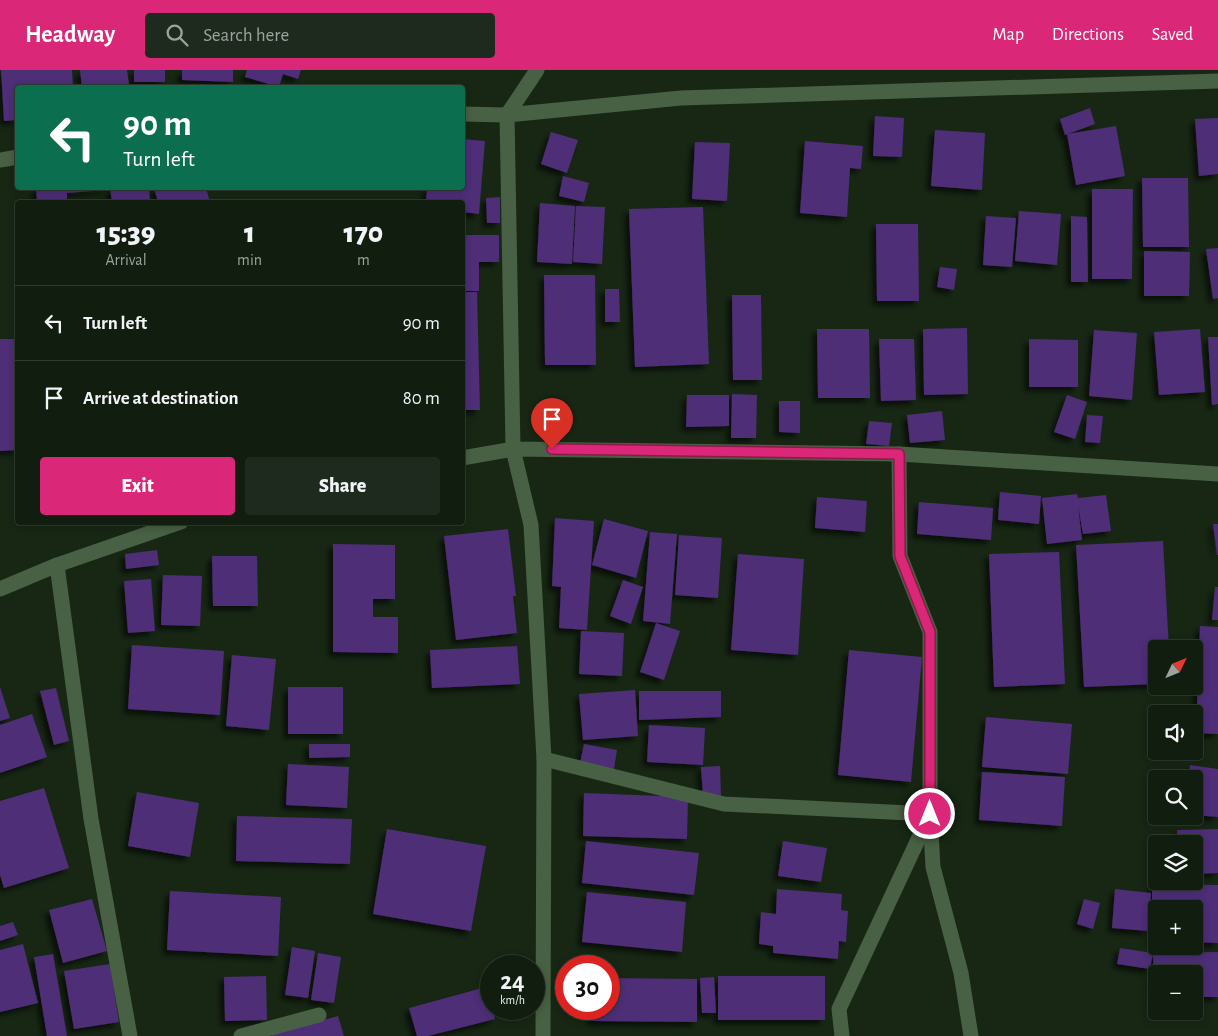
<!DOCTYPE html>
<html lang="en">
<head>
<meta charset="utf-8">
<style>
  body { margin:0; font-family:"Alegreya Sans",sans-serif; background:#1e2a1d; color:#f1f3f6; height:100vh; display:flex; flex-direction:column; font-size:19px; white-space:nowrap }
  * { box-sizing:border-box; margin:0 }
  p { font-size:16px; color:#9ca29e }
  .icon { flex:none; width:28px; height:28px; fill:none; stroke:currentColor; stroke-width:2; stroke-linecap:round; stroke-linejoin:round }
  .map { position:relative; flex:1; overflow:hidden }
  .panel { position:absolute; left:15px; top:130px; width:450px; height:325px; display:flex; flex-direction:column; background:#111d0f; border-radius:5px; box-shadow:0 2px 8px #0003,0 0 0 1px #303b2f }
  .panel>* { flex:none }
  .top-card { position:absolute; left:15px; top:15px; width:450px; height:105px; border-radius:5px; box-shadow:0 2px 8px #0003,0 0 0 1px #303b2f; background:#0b6e4f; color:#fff; overflow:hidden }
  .needle { width:32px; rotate:47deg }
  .controls { position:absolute; left:1148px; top:570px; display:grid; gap:10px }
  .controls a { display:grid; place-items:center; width:55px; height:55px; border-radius:5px; background:#111d0f; box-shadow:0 2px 8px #0003,0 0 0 1px #303b2f; font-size:25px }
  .speed { position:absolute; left:480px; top:885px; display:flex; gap:10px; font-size:25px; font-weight:700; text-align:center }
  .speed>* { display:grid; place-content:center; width:65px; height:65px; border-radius:50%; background:#111d0f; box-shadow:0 2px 8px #0003,0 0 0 1px #303b2f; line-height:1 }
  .speed small { font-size:12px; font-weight:400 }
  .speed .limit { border:8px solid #d22; background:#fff; color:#111 }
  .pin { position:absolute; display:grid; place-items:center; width:42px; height:42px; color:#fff; margin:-51px -21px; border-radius:50% 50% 50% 0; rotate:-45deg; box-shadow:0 0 5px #0007 }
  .pin .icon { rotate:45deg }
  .me { position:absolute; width:55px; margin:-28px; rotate:0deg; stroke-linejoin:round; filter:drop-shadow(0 0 4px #0008) }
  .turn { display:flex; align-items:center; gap:18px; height:105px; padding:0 25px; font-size:22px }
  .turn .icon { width:65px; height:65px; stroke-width:2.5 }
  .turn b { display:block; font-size:35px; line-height:42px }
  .eta { display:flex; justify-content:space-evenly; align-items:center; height:85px; text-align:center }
  .eta b { font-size:30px; font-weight:800; line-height:35px }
  .primary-button { display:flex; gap:10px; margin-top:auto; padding:10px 25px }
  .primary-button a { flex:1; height:58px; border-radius:5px; background:#db2777; color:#fff; font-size:20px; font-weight:800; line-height:58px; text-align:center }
  .primary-button a+a { background:#1e2a1d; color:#f1f3f6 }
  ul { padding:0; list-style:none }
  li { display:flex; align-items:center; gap:15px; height:75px; padding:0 25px; border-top:1px solid #303b2f }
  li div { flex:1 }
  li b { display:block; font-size:19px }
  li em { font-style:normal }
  header { display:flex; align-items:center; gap:30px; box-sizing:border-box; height:70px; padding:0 25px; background:#db2777; color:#fff }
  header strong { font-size:24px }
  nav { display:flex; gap:28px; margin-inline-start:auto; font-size:18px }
  .search { width:350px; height:45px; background:#1e2a1d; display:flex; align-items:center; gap:12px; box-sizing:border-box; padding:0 18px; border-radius:5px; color:#9ca29e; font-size:19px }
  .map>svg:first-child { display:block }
  .building { fill:#4e2d77; filter:url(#shadow) }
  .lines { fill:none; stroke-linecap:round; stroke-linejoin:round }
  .street { stroke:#486043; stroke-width:15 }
  .route-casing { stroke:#8e194d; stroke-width:12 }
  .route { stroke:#db2777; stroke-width:9 }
</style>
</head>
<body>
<header>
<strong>Headway</strong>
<div class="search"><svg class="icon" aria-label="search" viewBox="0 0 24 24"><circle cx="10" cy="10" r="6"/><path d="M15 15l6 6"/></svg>Search here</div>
<nav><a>Map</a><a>Directions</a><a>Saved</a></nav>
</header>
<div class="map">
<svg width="1218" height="966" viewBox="0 0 1218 966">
  <defs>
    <filter id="shadow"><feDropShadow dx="-4.5" dy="4.5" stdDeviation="2.5" flood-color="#0009"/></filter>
  </defs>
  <rect width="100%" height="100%" fill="#172714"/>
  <!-- building -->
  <g class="building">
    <path d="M1,0h71l1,18h-55v32l-14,1z"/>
    <path d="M80,0h47l2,15 -47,3z"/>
    <rect x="134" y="0" width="31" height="12"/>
    <path d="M182,0h51v12l-51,-2z"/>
    <path d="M247,0h54l-3,9 -15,-5 -4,13 -34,-10z"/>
    <path d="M1090,38l5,16 -30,11 -5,-16z"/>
    <path d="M875,46l29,2 -2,39 -29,-1z"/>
    <path d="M1218,48v56l-19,2 -4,-57z"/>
    <path d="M1116,56l9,50 -49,9 -9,-51z"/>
    <path d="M935,60l50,3 -3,57 -51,-4z"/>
    <path d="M551,62l27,8 -11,33 -26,-9z"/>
    <path d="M462,69l23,2 -6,73 -17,-2v-10h-36l1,-14h35z"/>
    <path d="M805,71l58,5 -2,23 -11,-1 -3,49 -47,-4z"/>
    <path d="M695,72l35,1 -3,58 -35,-2z"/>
    <path d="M563,106l26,7 -5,19 -25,-6z"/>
    <path d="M1142,108h46l1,69h-46z"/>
    <path d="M36,118h69v2l-38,3v9h-30z"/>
    <path d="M110,118h39l1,14h-38z"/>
    <path d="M154,118h52l4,14h-52z"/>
    <path d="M1092,119h41l-1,90h-40z"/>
    <path d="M500,127v26h-13l-1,-25z"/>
    <path d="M540,133l35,3 -3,58 -35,-2z"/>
    <path d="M576,136l29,1 -3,57 -29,-2z"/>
    <path d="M703,137l6,157 -74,3 -6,-158z"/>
    <path d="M1019,141l42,3 -4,51 -42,-4z"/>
    <path d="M986,146l30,2 -4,49 -29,-2z"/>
    <path d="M1071,146l16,1 1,65h-17z"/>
    <path d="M876,154h42l1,77h-42z"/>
    <path d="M462,165h37v27h-20v29h-17z"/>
    <path d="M1218,178v50l-5,1 -7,-50z"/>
    <path d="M1144,181l46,1 -1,44h-45z"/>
    <path d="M940,197l17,2 -3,21 -17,-3z"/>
    <path d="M544,205h51l1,90h-51z"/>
    <path d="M605,219h14l1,33h-15z"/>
    <path d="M462,222h15l3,118h-18z"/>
    <path d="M732,225h29l1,85h-29z"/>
    <path d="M967,258l1,66 -44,1 -1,-66z"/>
    <path d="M817,259h52l1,69h-52z"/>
    <path d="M1200,259l5,63 -46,3 -5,-63z"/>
    <path d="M1094,260l43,3 -5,67 -43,-4z"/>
    <path d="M1208,267h10v67l-6,1z"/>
    <path d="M0,269h18v111l-18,1z"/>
    <path d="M879,269h35l2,61 -35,1z"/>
    <path d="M1029,269l49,1v47h-49z"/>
    <path d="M732,324l25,1 -1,43h-25z"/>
    <path d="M687,325h42v31l-43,1z"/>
    <path d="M1067,325l20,7 -12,37 -21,-7z"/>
    <path d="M779,331h21v32l-21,-1z"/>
    <path d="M942,341l3,29 -35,3 -3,-28z"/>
    <path d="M1087,345l16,1 -3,27 -15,-1z"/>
    <path d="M869,351l23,2 -3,23 -23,-2z"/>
    <path d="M1000,422l41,4 -2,28 -41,-4z"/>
    <path d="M1077,424l1,4 28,-3 5,36 -28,3 -5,-28 4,34 -35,4 -5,-46z"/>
    <path d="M817,427l50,4 -2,31 -50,-4z"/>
    <path d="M919,432l74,6 -2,32 -74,-6z"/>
    <path d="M555,448l39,3 -7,109 -28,-2 2,-41 -9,-1z"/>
    <path d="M604,449l44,12 -12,47 -44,-13z"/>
    <path d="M1213,454h5v31h-1z"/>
    <path d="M508,459l8,67h-3l4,37 -61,7 -12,-104z"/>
    <path d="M650,462l27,2 -7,90 -27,-3z"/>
    <path d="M679,465l43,3 -4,60 -43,-3z"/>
    <path d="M1163,471l6,108h-13v35l-72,3 -8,-142z"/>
    <path d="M333,474l62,1v54h-22v18h25v36l-65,-1z"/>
    <path d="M157,480l2,15 -33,4 -1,-15z"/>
    <path d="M1059,482l6,132 -71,3 -5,-133z"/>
    <path d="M738,484l66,5 -6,96 -67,-5z"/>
    <path d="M212,486h45l1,50h-45z"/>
    <path d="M163,505l39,1 -2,50 -39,-1z"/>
    <path d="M151,509l4,52 -27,2 -4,-52z"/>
    <path d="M623,510l20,7 -12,37 -21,-8z"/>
    <path d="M1215,517h3v33h-6z"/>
    <path d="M656,553l24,8 -16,49 -24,-8z"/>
    <path d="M1200,556l18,1v107l-22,-1z"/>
    <path d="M581,561l43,2 -2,43 -43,-2z"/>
    <path d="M132,575l92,6 -4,64 -92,-6z"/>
    <path d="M517,576l3,38 -88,4 -2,-38z"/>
    <path d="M849,580l73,7 -11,125 -73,-7z"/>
    <path d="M232,585l44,4 -7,71 -43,-4z"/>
    <path d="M0,617l10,31 -10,3z"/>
    <rect x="288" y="617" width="55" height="47"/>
    <path d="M56,618l13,53 -15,4 -14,-54z"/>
    <path d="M635,620l3,46 -55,4 -4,-46z"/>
    <path d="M639,621h82v26l-82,3z"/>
    <path d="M32,644l15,43 -47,16v-48z"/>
    <path d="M986,647l86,7 -4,50 -86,-7z"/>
    <path d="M649,655l56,3 -2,37 -56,-3z"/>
    <path d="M309,674h41v13l-41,1z"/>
    <path d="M584,674l33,6 -3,19 -34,-6z"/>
    <path d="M288,694l61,3 -2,41 -61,-3z"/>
    <path d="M1190,695l28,4v48l-24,-2v-36h-5z"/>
    <path d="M720,696l1,30h-18l-2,-29z"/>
    <path d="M982,702l83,5 -3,49 -83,-6z"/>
    <path d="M44,718l25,80 -65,20 -4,-13v-74z"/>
    <path d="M137,722l62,11 -9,54 -62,-11z"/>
    <path d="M584,723l104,4 -1,42 -104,-3z"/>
    <path d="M237,746l115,3 -2,45 -114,-3z"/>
    <path d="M387,759l99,17 -15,85 -98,-17z"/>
    <path d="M1218,759v44l-24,1v-30h-16l-1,-14z"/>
    <path d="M586,771l113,12 -5,42 -112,-12z"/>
    <path d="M783,771l44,7 -6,34 -43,-6z"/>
    <path d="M1152,814l66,1v58l-24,-1v-33h-38v33h-4z"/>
    <path d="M777,819l65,5 -1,16 7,1 -2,31 -7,-1 -1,18 -65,-6v-7l-14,-2 2,-32 15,2z"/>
    <path d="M1115,819l36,4 -3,38 -36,-3z"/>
    <path d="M170,821l111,6 -3,59 -111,-6z"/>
    <path d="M587,822l99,10 -4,50 -100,-10z"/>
    <path d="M92,829l15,52 -44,12 -14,-53z"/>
    <path d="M1084,829l16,4 -7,26 -16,-5z"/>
    <path d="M13,852l5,13 -18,6v-15z"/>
    <path d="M23,874l15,59 -38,9v-62z"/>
    <path d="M292,877l23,4 -7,47 -23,-3z"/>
    <path d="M1120,878l33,5 -3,16 -33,-5z"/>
    <path d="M1218,882v45h-24v-23h-38v23h-2l-1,-44z"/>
    <path d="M318,883l23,4 -7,46 -23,-3z"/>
    <path d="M53,884l14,82h-20l-13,-79z"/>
    <path d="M110,894l9,58 -45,7 -10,-58z"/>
    <path d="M266,906l1,44 -42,1 -1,-44z"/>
    <rect x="718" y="906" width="107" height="44"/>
    <path d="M714,907l2,36h-14l-2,-35z"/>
    <path d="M609,908l88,1v43l-106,-1v-12h18z"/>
    <path d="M486,917l9,32 -67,17h-11l-8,-28z"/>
    <path d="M338,946l6,20h-72v-2z"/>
  </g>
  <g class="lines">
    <!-- street -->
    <g class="street">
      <path d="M537,0l-30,45 6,334 18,76 13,234 -1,277"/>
      <path d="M462,44l45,1 174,-17 537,-17"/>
      <path d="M0,90l18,-3"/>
      <path d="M462,388l51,-9 386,5 319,20"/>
      <path d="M57,495l34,254 39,217"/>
      <path d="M0,519l57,-24 124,-43"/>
      <path d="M544,689l180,45 206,10 3,53 28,106 10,63"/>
      <path d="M241,966l78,-21"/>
      <path d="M842,966l-3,-27 91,-195v-182l-30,-76 -1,-102"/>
    </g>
  </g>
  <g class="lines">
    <!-- route casing -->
    <g class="route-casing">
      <path id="route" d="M552,379l347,5 1,102 30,76v182"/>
    </g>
    <!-- route -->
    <use href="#route" class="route"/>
  </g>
</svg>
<div class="controls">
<a><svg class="needle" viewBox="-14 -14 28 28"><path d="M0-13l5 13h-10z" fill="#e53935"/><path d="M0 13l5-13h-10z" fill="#9ca29e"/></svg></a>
<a><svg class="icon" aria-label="sound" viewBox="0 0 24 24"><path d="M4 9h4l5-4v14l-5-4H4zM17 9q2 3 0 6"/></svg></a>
<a><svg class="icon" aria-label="search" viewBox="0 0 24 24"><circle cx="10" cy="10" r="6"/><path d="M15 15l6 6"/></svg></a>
<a><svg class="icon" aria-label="layers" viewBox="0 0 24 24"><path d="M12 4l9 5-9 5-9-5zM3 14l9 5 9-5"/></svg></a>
<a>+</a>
<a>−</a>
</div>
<div class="speed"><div>24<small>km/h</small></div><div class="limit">30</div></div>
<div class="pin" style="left:552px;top:379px;background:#d93025"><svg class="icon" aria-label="arrive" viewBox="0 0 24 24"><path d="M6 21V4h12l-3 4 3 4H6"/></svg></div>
<svg class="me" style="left:930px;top:744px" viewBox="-20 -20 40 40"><circle r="17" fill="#db2777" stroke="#fff" stroke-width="3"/><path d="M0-11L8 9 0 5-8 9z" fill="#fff"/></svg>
<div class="top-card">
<div class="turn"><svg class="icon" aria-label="left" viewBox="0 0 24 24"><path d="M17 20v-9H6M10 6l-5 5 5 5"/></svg><div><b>90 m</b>Turn left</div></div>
</div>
<section class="panel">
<div class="eta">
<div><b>15:39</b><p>Arrival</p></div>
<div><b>1</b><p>min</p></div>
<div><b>170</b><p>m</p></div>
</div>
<ul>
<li><svg class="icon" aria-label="left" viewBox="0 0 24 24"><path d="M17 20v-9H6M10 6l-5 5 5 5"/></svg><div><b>Turn left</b></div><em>90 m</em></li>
<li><svg class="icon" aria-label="arrive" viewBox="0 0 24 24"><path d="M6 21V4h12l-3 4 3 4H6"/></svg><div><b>Arrive at destination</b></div><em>80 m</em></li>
</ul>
<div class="primary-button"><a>Exit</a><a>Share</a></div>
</section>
</div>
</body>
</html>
